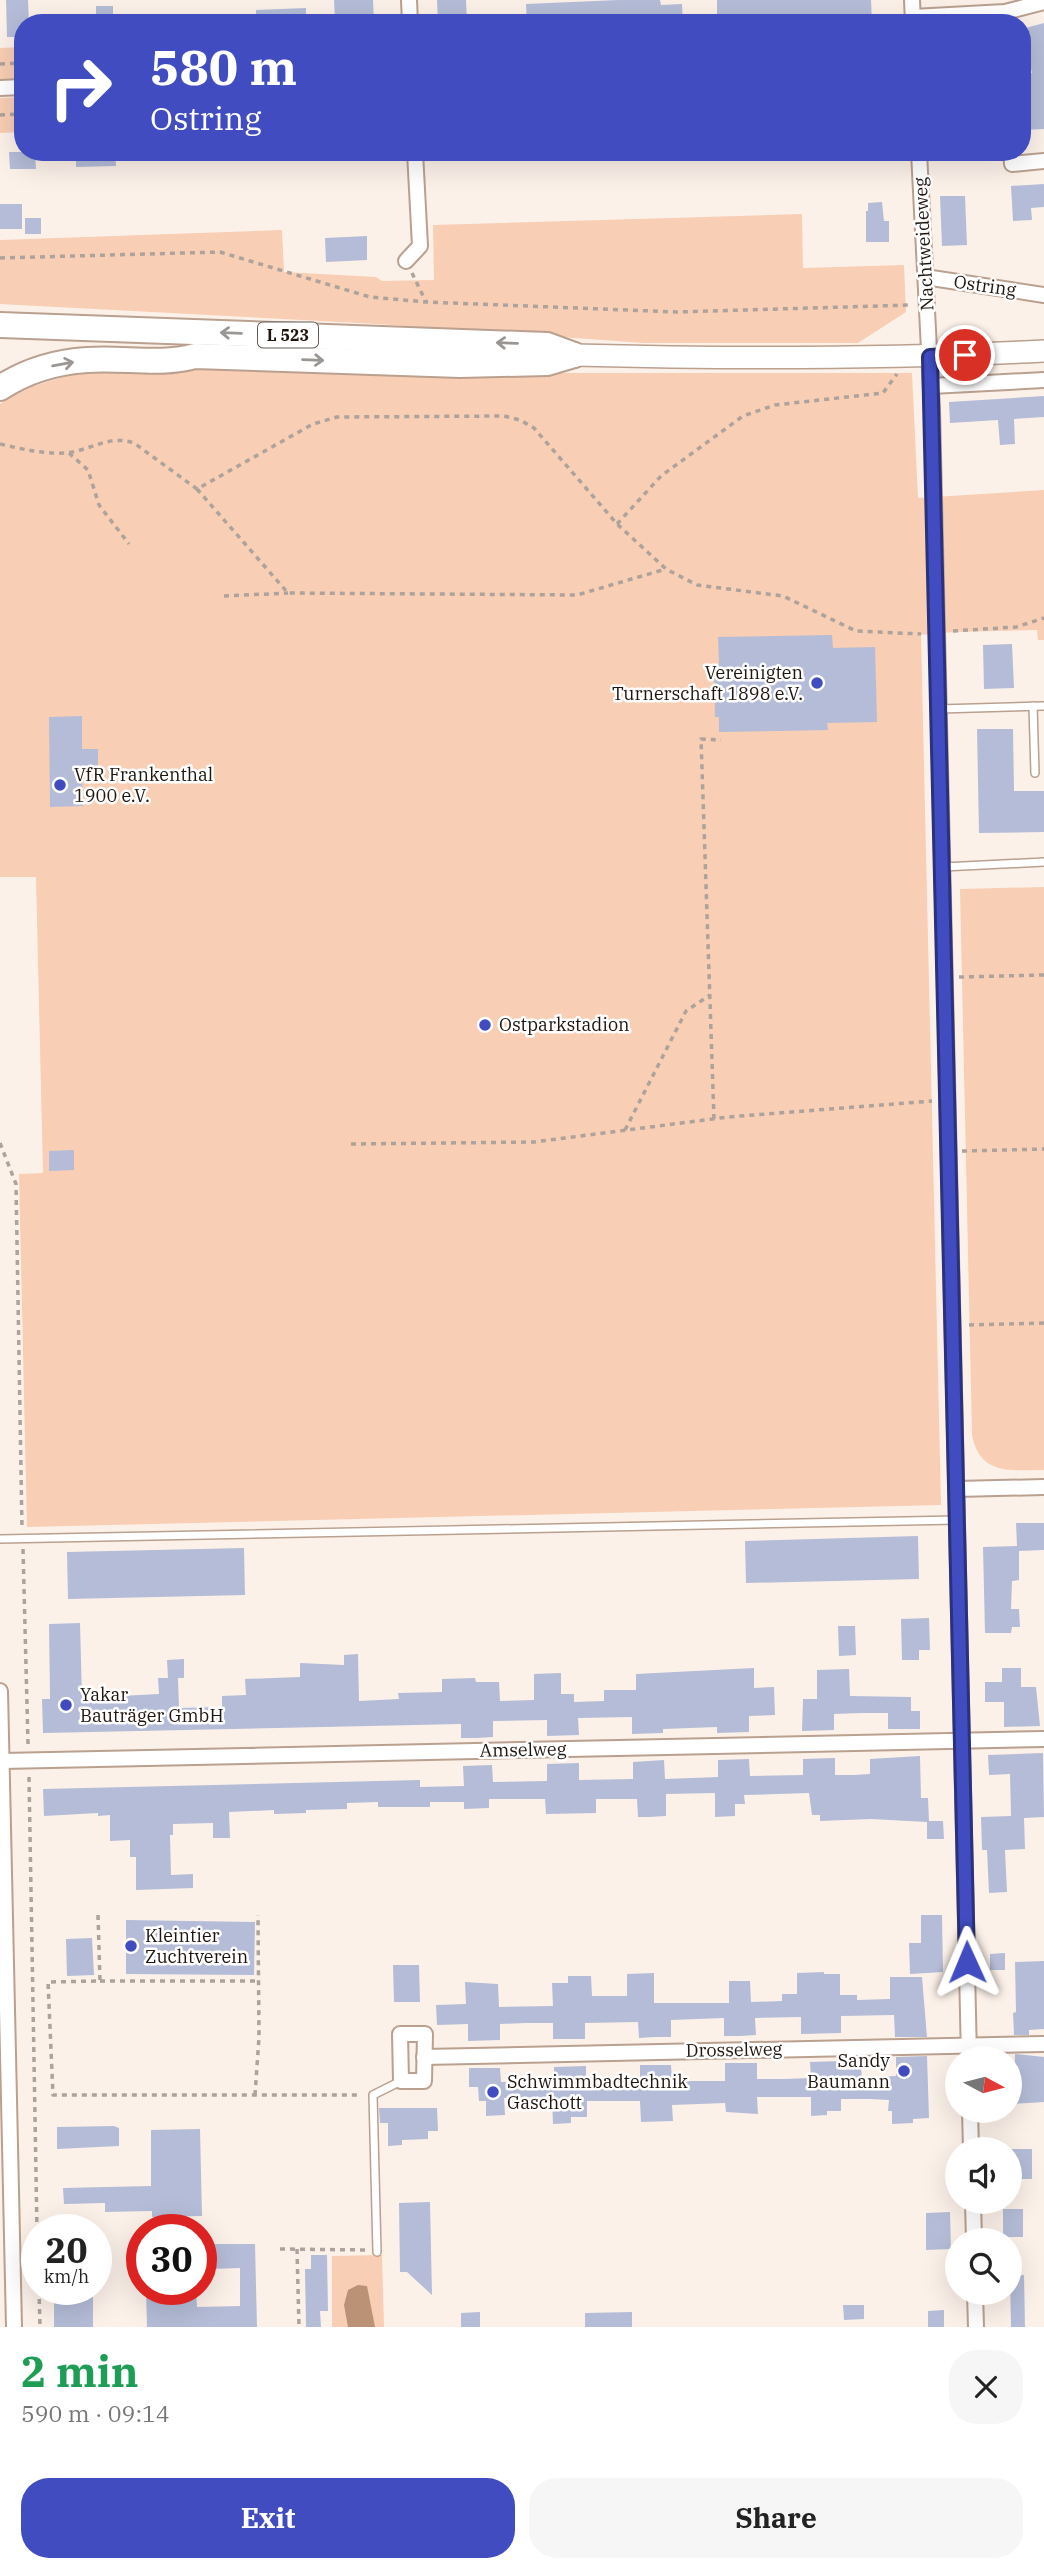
<!DOCTYPE html>
<html lang="en">
<head>
<meta charset="utf-8">
<style>
  body { margin:0; font-family:"IBM Plex Serif",serif; background:#f6f6f6; color:#222; height:100vh; display:flex; flex-direction:column; font-size:26px; white-space:nowrap }
  * { box-sizing:border-box; margin:0 }
  p { font-size:23px; color:#767676 }
  .icon { flex:none; width:38px; height:38px; fill:none; stroke:currentColor; stroke-width:2; stroke-linecap:round; stroke-linejoin:round }
  .map { position:relative; height:2327px; overflow:hidden }
  .side { display:flex; flex-direction:column; background:#fff; flex:1 }
  .side>* { flex:none }
  .guide { position:absolute; left:14px; top:14px; width:1017px; height:147px; border-radius:28px; box-shadow:0 7px 28px #0002; background:#404cc0; color:#fff; overflow:hidden }
  .needle { width:46px; rotate:97deg }
  .tools { position:absolute; left:945px; top:2046px; display:grid; gap:14px }
  .tools a { display:grid; place-items:center; width:77px; height:77px; border-radius:50%; background:#fff; box-shadow:0 7px 28px #0002; font-size:35px }
  .speed { position:absolute; left:21px; top:2214px; display:flex; gap:14px; font-size:35px; font-weight:700; text-align:center }
  .speed>* { display:grid; place-content:center; width:91px; height:91px; border-radius:50%; background:#fff; box-shadow:0 7px 28px #0002; line-height:1 }
  .speed small { font-size:18px; font-weight:400 }
  .speed .limit { border:10px solid #d22; background:#fff; color:#111 }
  .pin { position:absolute; display:grid; place-items:center; width:60px; height:60px; color:#fff; margin:-30px; border:4px solid #fff; border-radius:50%; box-shadow:0 2px 7px #0007 }
  .me { position:absolute; width:77px; margin:-38px; rotate:359deg; stroke-linejoin:round; filter:drop-shadow(0 0 5px #0008) }
  .turn { display:flex; align-items:center; gap:24px; height:147px; padding:0 21px; font-size:32px }
  .turn .icon { width:91px; height:91px; stroke-width:2.5 }
  .turn b { display:block; font-size:49px; line-height:60px }
  .round { display:grid; place-items:center; flex:none; width:74px; height:74px; border-radius:28px; background:#f6f6f6 }
  .overview { display:flex; align-items:center; justify-content:space-between; height:119px; padding:0 21px }
  h1 { font-size:42px; font-weight:700; line-height:52px; color:#1e9e55 }
  .button { display:flex; gap:14px; margin-top:auto; padding:14px 21px }
  .button a { flex:1; height:80px; border-radius:28px; background:#404cc0; color:#fff; font-size:28px; font-weight:700; line-height:80px; text-align:center }
  .button a+a { background:#f6f6f6; color:#222 }
  .map>svg:first-child { display:block }
  .green { fill:#f8ceb4 }
  .water { fill:#bc9277 }
  .building { fill:#b4bcd7 }
  .lines { fill:none; stroke-linecap:round; stroke-linejoin:round }
  .service-casing { stroke:#baa08f; stroke-width:10 }
  .minor-casing { stroke:#baa08f; stroke-width:18 }
  .secondary-casing { stroke:#baa08f; stroke-width:24 }
  .trunk-casing { stroke:#baa08f; stroke-width:28 }
  .path { stroke:#ada39c; stroke-width:3.5; stroke-dasharray:5 5; stroke-linecap:butt }
  .service { stroke:#fff; stroke-width:7 }
  .minor { stroke:#fff; stroke-width:14 }
  .secondary { stroke:#fff; stroke-width:21 }
  .trunk { stroke:#fff; stroke-width:24 }
  .oneway { stroke:#9a9693 }
  .route-casing { stroke:#2a317d; stroke-width:18 }
  .route { stroke:#404cc0; stroke-width:12 }
  .poi-dot { fill:#404cc0; stroke:#fff; stroke-width:2.5 }
  .labels { text-anchor:middle; stroke-width:5; stroke-linejoin:round; paint-order:stroke }
  .shield { fill:#fff; stroke:#625b57; stroke-width:2 }
  .shield-label { font-size:16px; font-weight:bold; fill:#1e150f }
  .street-label { font-size:18px; fill:#1e150f; stroke:#fff }
  .poi-label { font-size:18px; fill:#1e150f; stroke:#fff; text-anchor:start }
</style>
</head>
<body>
<div class="map">
<svg width="1044" height="2327" viewBox="0 0 1044 2327">
  <rect width="100%" height="100%" fill="#fcf1e9"/>
  <!-- green -->
  <g class="green">
    <path d="M23,47v33h-23v-32z"/>
    <path d="M23,97v35l-23,1v-35z"/>
    <path d="M802,214l1,54 101,-3 2,47 -48,31h-214l-267,-19 -377,-20v-64l282,-10 2,42 92,5 6,4 52,-1 -1,-55z"/>
    <path d="M126,368l309,5h477l6,125 126,-8v150h-6l-1,-10 -83,2 -33,3 20,870 -914,22 -8,-353 24,-1 -7,-296h-36v-473c38,-26 80,-31 126,-36z"/>
    <path d="M1044,887v583c-33,0 -64,6 -72,-35l-12,-546z"/>
    <path d="M382,2255l2,72h-52v-71z"/>
  </g>
  <!-- water -->
  <path class="water" d="M358,2285l9,1 8,41h-27l-4,-22 4,-15z"/>
  <!-- building -->
  <g class="building">
    <path d="M6,0h22l1,23h-6v14h-16z"/>
    <path d="M334,0h39l1,23 -39,-2z"/>
    <path d="M437,0h29l1,23h-29z"/>
    <path d="M618,0h42l1,5 21,-1 1,19h-34v-9l-44,1v8h-78l-1,-19z"/>
    <path d="M717,0h154l1,23h-30v-4l-28,1v3h-31v-3l-66,3z"/>
    <rect x="96" y="6" width="17" height="17"/>
    <path d="M306,8v14l-50,1v-13z"/>
    <path d="M1044,23v106l-20,1 -1,-31h8l-5,-25 6,-1 -10,-44z"/>
    <path d="M9,152h26l1,17h-26z"/>
    <path d="M76,152h39l1,14 -40,1z"/>
    <path d="M1044,184v23l-13,1 1,12 -19,1 -2,-35z"/>
    <path d="M940,196h25l2,49 -25,1z"/>
    <path d="M882,202l2,19h5v21h-23v-31h2v-8z"/>
    <rect x="0" y="204" width="22" height="25"/>
    <rect x="25" y="218" width="16" height="16"/>
    <path d="M367,236v24l-41,2 -1,-24z"/>
    <path d="M1044,396v21l-30,2 1,25 -15,1 -2,-25 -48,3 -1,-21z"/>
    <path d="M832,635l1,13 42,-1 2,75 -50,1 1,7 -109,2v-15h-4l-1,-53h5l-1,-27z"/>
    <path d="M1012,644l2,44 -30,1 -1,-44z"/>
    <path d="M82,716v33h16v25l-16,1 1,31 -33,1 -1,-90z"/>
    <path d="M977,729h36l1,62h30v41l-65,1z"/>
    <path d="M74,1150v20l-25,1v-20z"/>
    <path d="M1016,1523h28v27l-25,1v29l-7,1 -1,28h8l1,18h-8l-1,6h-26l-2,-86 34,-1z"/>
    <path d="M918,1536l1,43 -173,4 -1,-42z"/>
    <path d="M244,1548l1,47 -177,4 -1,-47z"/>
    <path d="M929,1618l1,32h-11v10h-17l-1,-41z"/>
    <path d="M80,1623l2,75 77,-4 -1,-16h10l-1,-18 17,-1v19h-6l1,30 43,-1v-11l24,-1 -1,-16 55,-2v-14l44,2v-10l14,-1 1,47 40,-2 -1,-6 44,-1v-13l33,-1 1,4h23l1,19 34,-1v-26l27,-1v21h13v8l30,-1v-11h32v-16l118,-6v20l20,-1 1,28 -26,1v16l-32,1v-6l-54,2v4l-31,1v-17l-54,1 1,17 -32,1v-16l-54,1v16l-16,1h-16v-14l-418,9 -1,-34h8l-1,-75z"/>
    <path d="M838,1626h17l1,29 -17,1z"/>
    <path d="M1002,1668h19v19h15l4,39 -36,1v-25h-19v-20h17z"/>
    <path d="M849,1669l1,27 61,1v14h9v18h-32v-16h-27l-27,1v16l-32,1 1,-32h14v-29z"/>
    <path d="M1043,1753l1,64 -20,1 1,31 -20,1 2,42 -18,1 -2,-43h-5l-1,-33 30,-1 -1,-42 -21,1 -1,-20z"/>
    <path d="M920,1756l1,42h7l1,23h14l1,18h-17v-17l-56,-3 -51,2v-6h-8l-3,-22 -65,2 1,9h-10v12l-20,1v-24l-49,1v22l-17,1h-11l-1,-18h-41v14l-50,1 -1,-15h-56v9l-25,1v-7h-34v5h-52v-5l-31,1v6l-41,1v3l-32,1v-4l-45,2 1,26h-17v-15l-40,1v11h-3l1,40 22,-1v14l-57,2v-33h-6v-17l-20,1v-26l-12,1v-3l-54,3 -1,-27 377,-9v7l44,-1 -1,-20 29,-1 1,17 54,-1v-17l32,-1v17l54,-1v-17l31,-2 1,19 53,-2v-17l31,-1 1,17 53,-1v-16l32,-1v17h19l16,-1v-15z"/>
    <path d="M921,1915h21l1,57 -33,2 -1,-31h12z"/>
    <path d="M126,1920l129,2 -1,53 -128,-1z"/>
    <path d="M92,1938l2,37 -27,1 -1,-37z"/>
    <path d="M1005,1953v17h-15v-16z"/>
    <path d="M1044,1961v68l-15,1v5h-15l-1,-22 3,-1 -1,-50z"/>
    <path d="M393,1965h26l1,37h-26z"/>
    <path d="M824,1972v2h16v21h17v5l33,-1v-22h32l5,60h-32l-1,-22 -53,1v17l-40,1v-17l-46,1 1,17 -16,1h-16v-18l-53,2v17h-16l-16,1 -1,-16 -53,1v16h-32v-16h-27l-26,1v16l-32,1v-17l-31,1 -1,-20 30,-1 -1,-22 33,2 1,23 54,-1 -1,-23h16v-7h23l1,20h35v-22l27,-1v30h75v-22h21l1,21 31,-1v-7h15v-21z"/>
    <path d="M1015,2054l29,3v45l-34,2v-15h4z"/>
    <path d="M927,2056l2,62 -16,1v4l-21,1v-13h-4l1,-11 -19,-1h-29v12h-14v4l-16,1v-19h-54l1,17 -32,-2 -1,-9 -53,2 1,16 -32,1 -1,-21h-53v16h-16v6l-18,1 -1,-27 -48,1 1,17 -19,1v-15h-7l-1,-14h-9v-19h31l1,14 53,-1v-14l32,-1v17l54,-2v-16h31l1,16h53v-18h32v16h27l27,-1 -1,-16 32,-1v9l19,-1 1,9 34,-2v-19z"/>
    <path d="M379,2108h58l1,23h-10v8l-26,1v5l-14,1v-23h-8z"/>
    <path d="M114,2126l5,2v18l-62,3v-22z"/>
    <path d="M200,2129l2,87 -50,1v-6l-47,1v-9l-41,1 -1,-16 88,-2v-56z"/>
    <rect x="1010" y="2149" width="22" height="30"/>
    <path d="M430,2202l1,47 1,46 -25,-23h-7l-1,-69z"/>
    <rect x="1003" y="2209" width="20" height="28"/>
    <path d="M950,2212l1,37 -25,1v-37z"/>
    <path d="M209,2244h46l2,83h-110l-1,-38h50l1,18 43,-1v-38l-30,1z"/>
    <path d="M311,2255h16l1,56h-8l1,16h-15l-1,-58h6z"/>
    <path d="M1024,2275l1,52h-14l-1,-51z"/>
    <rect x="54" y="2289" width="39" height="38"/>
    <path d="M843,2305h21v14l-20,1z"/>
    <path d="M944,2310v17h-16v-16z"/>
    <path d="M480,2312v15h-19v-14z"/>
    <path d="M632,2312v15h-47v-14z"/>
  </g>
  <g class="lines">
    <!-- service casing -->
    <g class="service-casing">
      <g id="service">
        <path d="M1033,706l2,67"/>
        <path d="M939,709l105,-3"/>
        <path d="M943,867l101,-5"/>
        <path d="M0,1539l957,-19"/>
        <path d="M377,2252l-4,-157 28,-14"/>
      </g>
    </g>
    <!-- minor casing -->
    <g class="minor-casing">
      <g id="minor">
        <path d="M409,0l1,23"/>
        <path d="M912,0l1,23"/>
        <path d="M913,17l92,-5 39,-10"/>
        <path d="M0,88l23,-1"/>
        <path d="M919,152l13,257 37,1649"/>
        <path d="M1011,152l1,12 32,-3"/>
        <path d="M406,261l14,-15 -5,-94"/>
        <path d="M925,277l119,18"/>
        <path d="M931,386l113,-6"/>
        <path d="M956,1489l88,-2"/>
        <path d="M0,1691l14,636"/>
        <path d="M2,1761l1042,-22"/>
        <path d="M400,2034h25l-1,47h-23z"/>
        <path d="M424,2057l620,-13"/>
        <path d="M970,2110l1,39"/>
        <path d="M973,2202l1,38"/>
        <path d="M975,2292l1,35"/>
      </g>
    </g>
    <!-- secondary casing -->
    <g class="secondary-casing">
      <path id="secondary" d="M574,355c157,4 313,4 470,-4"/>
    </g>
    <!-- trunk casing -->
    <g class="trunk-casing">
      <g id="trunk">
        <path d="M0,325l547,20 27,10"/>
        <path d="M0,388c26,-17 56,-26 87,-28 37,-3 72,6 108,-4l265,9 87,-2 27,-8"/>
      </g>
    </g>
    <!-- path -->
    <g class="path">
      <path d="M0,64l23,-1"/>
      <path d="M0,115l23,-1"/>
      <path d="M0,258l220,-6 150,45 56,5 251,10 234,-7"/>
      <path d="M412,273l14,29"/>
      <path d="M0,444c22,5 42,10 65,9 25,-2 44,-19 69,-10l63,46 116,-65 24,-7 167,-1 16,4 14,8 83,96 49,45 31,16 86,11 73,35 65,3"/>
      <path d="M69,453l19,17 11,35 30,39"/>
      <path d="M197,489l91,104 289,2 89,-26"/>
      <path d="M617,524l44,-48 82,-60 32,-11 108,-12 14,-19"/>
      <path d="M224,596l64,-3"/>
      <path d="M953,631l63,-4 28,-9"/>
      <path d="M959,977l85,-2"/>
      <path d="M714,1119l-13,-380 20,1"/>
      <path d="M625,1130l61,-119 24,-16"/>
      <path d="M0,1143l16,41 6,344"/>
      <path d="M351,1144l183,-2 194,-25 204,-16"/>
      <path d="M962,1151l82,-2"/>
      <path d="M969,1325l75,-2"/>
      <path d="M23,1549l5,195"/>
      <path d="M29,1777l8,453"/>
      <path d="M98,1915l2,66 -52,1 5,113h308"/>
      <path d="M100,1981h158"/>
      <path d="M255,2095l4,-58 -1,-122"/>
      <path d="M280,2249l86,1"/>
      <path d="M297,2249l2,78"/>
      <path d="M39,2289l1,38"/>
    </g>
    <!-- service -->
    <use href="#service" class="service"/>
    <!-- minor -->
    <use href="#minor" class="minor"/>
    <!-- secondary -->
    <use href="#secondary" class="secondary"/>
    <!-- trunk -->
    <use href="#trunk" class="trunk"/>
  </g>
  <!-- one-way arrows -->
  <defs><path id="oneway-shaft" d="M-6 0H5M1.5-3L5.5 0L1.5 3" fill="none" stroke-width="1.6" stroke-linecap="round" stroke-linejoin="round" transform="scale(1.75)"/></defs>
  <g class="oneway">
    <use href="#oneway-shaft" transform="translate(231 333) rotate(-178)"/>
    <use href="#oneway-shaft" transform="translate(507 343) rotate(-178)"/>
    <use href="#oneway-shaft" transform="translate(313 360) rotate(2)"/>
    <use href="#oneway-shaft" transform="translate(63 364) rotate(-10)"/>
  </g>
  <g class="lines">
    <!-- route casing -->
    <g class="route-casing">
      <path id="route" d="M965,355l-35,2 37,1605"/>
    </g>
    <!-- route -->
    <use href="#route" class="route"/>
  </g>
  <!-- markers -->
  <g class="poi-dot">
    <circle cx="817" cy="683" r="7"/>
    <circle cx="60" cy="785" r="7"/>
    <circle cx="485" cy="1025" r="7"/>
    <circle cx="66" cy="1705" r="7"/>
    <circle cx="131" cy="1946" r="7"/>
    <circle cx="904" cy="2071" r="7"/>
    <circle cx="493" cy="2092" r="7"/>
  </g>
  <g class="labels">
    <!-- shield labels -->
    <rect class="shield" x="258" y="322.5" width="60" height="25" rx="5"/>
    <g class="shield-label">
      <text x="288" y="341">L 523</text>
    </g>
    <!-- street labels -->
    <g class="street-label">
      <text transform="translate(924 244) rotate(-93)" y="6">Nachtweideweg</text>
      <text transform="translate(985 286) rotate(8)" y="6">Ostring</text>
      <text transform="translate(523 1750) rotate(-1)" y="6">Amselweg</text>
      <text transform="translate(734 2050) rotate(-1)" y="6">Drosselweg</text>
    </g>
    <!-- poi labels -->
    <g class="poi-label">
      <text x="803" y="679" text-anchor="end">Vereinigten<tspan x="803" dy="21">Turnerschaft 1898 e.V.</tspan></text>
      <text x="74" y="781">VfR Frankenthal<tspan x="74" dy="21">1900 e.V.</tspan></text>
      <text x="499" y="1031">Ostparkstadion</text>
      <text x="80" y="1701">Yakar<tspan x="80" dy="21">Bauträger GmbH</tspan></text>
      <text x="145" y="1942">Kleintier<tspan x="145" dy="21">Zuchtverein</tspan></text>
      <text x="890" y="2067" text-anchor="end">Sandy<tspan x="890" dy="21">Baumann</tspan></text>
      <text x="507" y="2088">Schwimmbadtechnik<tspan x="507" dy="21">Gaschott</tspan></text>
    </g>
  </g>
</svg>
<div class="tools">
<a><svg class="needle" viewBox="-14 -14 28 28"><path d="M0-13l5 13h-10z" fill="#e53935"/><path d="M0 13l5-13h-10z" fill="#767676"/></svg></a>
<a><svg class="icon" aria-label="sound" viewBox="0 0 24 24"><path d="M4 9h4l5-4v14l-5-4H4zM17 9q2 3 0 6"/></svg></a>
<a><svg class="icon" aria-label="search" viewBox="0 0 24 24"><circle cx="10" cy="10" r="6"/><path d="M15 15l6 6"/></svg></a>
</div>
<div class="speed"><div>20<small>km/h</small></div><div class="limit">30</div></div>
<div class="pin" style="left:965px;top:355px;background:#d93025"><svg class="icon" aria-label="arrive" viewBox="0 0 24 24"><path d="M6 21V4h12l-3 4 3 4H6"/></svg></div>
<svg class="me" style="left:967px;top:1962px" viewBox="-20 -20 40 40"><path d="M0-17L14 15 0 8-14 15z" fill="#404cc0" stroke="#fff" stroke-width="4"/></svg>
<div class="guide">
<div class="turn"><svg class="icon" aria-label="right" viewBox="0 0 24 24"><path d="M7 20v-9h11M14 6l5 5-5 5"/></svg><div><b>580 m</b>Ostring</div></div>
</div>
</div>
<section class="side">
<div class="overview"><div><h1>2 min</h1><p>590 m · 09:14</p></div><a class="round"><svg class="icon" aria-label="close" viewBox="0 0 24 24"><path d="M6 6l12 12M18 6L6 18"/></svg></a></div>
<div class="button"><a>Exit</a><a>Share</a></div>
</section>
</body>
</html>
